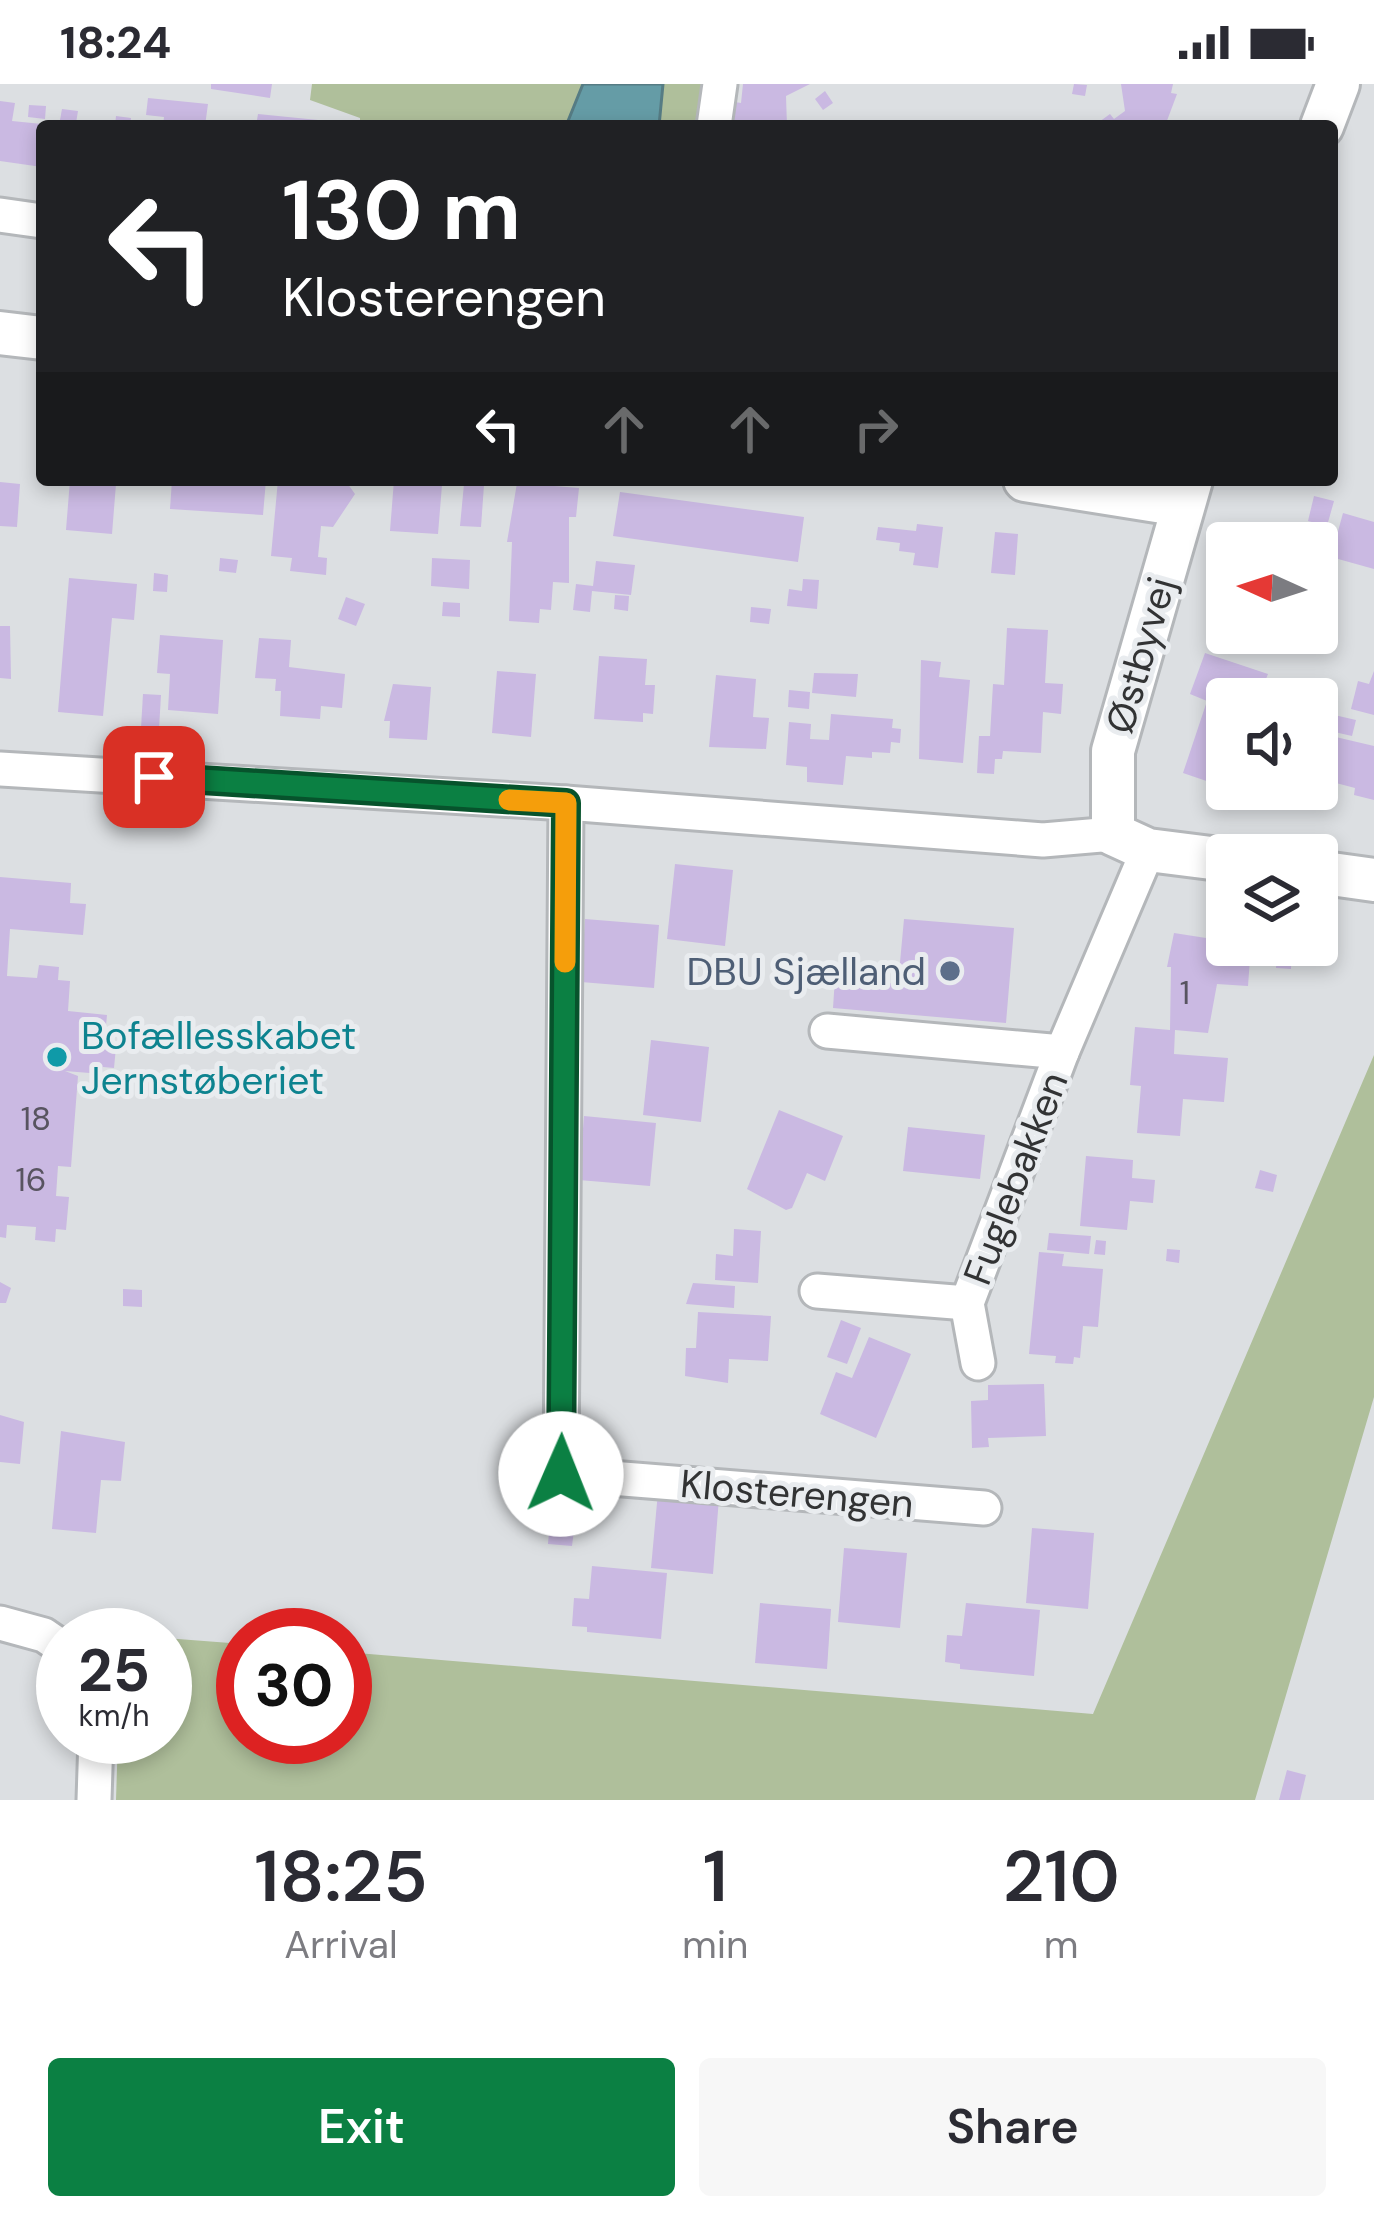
<!DOCTYPE html>
<html lang="en">
<head>
<meta charset="utf-8">
<style>
  body { margin:0; font-family:"DM Sans",sans-serif; background:#f7f7f7; color:#2b2b33; height:100vh; display:flex; flex-direction:column; font-size:45px; white-space:nowrap }
  * { box-sizing:border-box; margin:0 }
  p { font-size:39px; color:#7c7c81 }
  .icon { flex:none; width:66px; height:66px; fill:none; stroke:currentColor; stroke-width:2; stroke-linecap:round; stroke-linejoin:round }
  .map { position:relative; height:1716px; overflow:hidden }
  .details { display:flex; flex-direction:column; background:#fff; flex:1 }
  .details>* { flex:none }
  .hud { position:absolute; left:36px; top:36px; width:1302px; height:366px; border-radius:12px; box-shadow:0 6px 18px #0003; background:#202124; color:#fff; overflow:hidden }
  .needle { width:78px; rotate:273deg }
  .tools { position:absolute; left:1206px; top:438px; display:grid; gap:24px }
  .tools a { display:grid; place-items:center; width:132px; height:132px; border-radius:12px; background:#fff; box-shadow:0 6px 18px #0003; font-size:60px }
  .speed { position:absolute; left:36px; top:1524px; display:flex; gap:24px; font-size:60px; font-weight:700; text-align:center }
  .speed>* { display:grid; place-content:center; width:156px; height:156px; border-radius:50%; background:#fff; box-shadow:0 6px 18px #0003; line-height:1 }
  .speed small { font-size:30px; font-weight:400 }
  .speed .limit { border:18px solid #d22; background:#fff; color:#111 }
  .pin { position:absolute; display:grid; place-items:center; width:102px; height:102px; color:#fff; margin:-51px; border-radius:24px; box-shadow:0 6px 18px #0006 }
  .me { position:absolute; width:132px; margin:-66px; rotate:1deg; stroke-linejoin:round; filter:drop-shadow(0 0 9px #0008) }
  .turn { display:flex; align-items:center; gap:42px; height:252px; padding:0 48px; font-size:54px }
  .turn .icon { width:156px; height:156px; stroke-width:2.5 }
  .turn b { display:block; font-size:84px; line-height:102px }
  .lanes { display:flex; align-items:center; height:114px; padding:0 48px; background:#0003; justify-content:center; gap:60px; direction:ltr }
  .lanes .off { opacity:.35 }
  .eta { display:flex; justify-content:space-evenly; align-items:center; height:204px; text-align:center }
  .eta b { font-size:72px; font-weight:600; line-height:84px }
  .action { display:flex; gap:24px; margin-top:auto; padding:24px 48px }
  .action a { flex:1; height:138px; border-radius:12px; background:#0b8043; color:#fff; font-size:48px; font-weight:600; line-height:138px; text-align:center }
  .action a+a { background:#f7f7f7; color:#2b2b33 }
  .status { display:flex; justify-content:space-between; align-items:center; height:84px; padding:0 60px; background:#fff; direction:ltr }
  .status svg { height:33px; fill:currentColor }
  .map>svg:first-child { display:block }
  .green { fill:#afbf9b }
  .water { fill:#659ca6; stroke:#567c84; stroke-width:3 }
  .building { fill:#cab9e2 }
  .lines { fill:none; stroke-linecap:round; stroke-linejoin:round }
  .minor-casing { stroke:#b4b7ba; stroke-width:39 }
  .tertiary-casing { stroke:#b4b7ba; stroke-width:48 }
  .minor { stroke:#fff; stroke-width:33 }
  .tertiary { stroke:#fff; stroke-width:42 }
  .route-casing { stroke:#07532c; stroke-width:30 }
  .route { stroke:#0b8043; stroke-width:21 }
  .slow { stroke:#f59e0b; stroke-width:21 }
  .service-dot { fill:#5c6f8a; stroke:#e9ecef; stroke-width:4.5 }
  .culture-dot { fill:#0f9aa8; stroke:#e9ecef; stroke-width:4.5 }
  .labels { text-anchor:middle; stroke-width:10; stroke-linejoin:round; paint-order:stroke }
  .number-label { font-size:33px; fill:#585460 }
  .street-label { font-size:39px; fill:#323334; stroke:#e9ecef }
  .service-label { font-size:39px; fill:#4e5e75; stroke:#e9ecef; text-anchor:end }
  .culture-label { font-size:39px; fill:#0d838f; stroke:#e9ecef; text-anchor:start }
</style>
</head>
<body>
<div class="status"><b>18:24</b><svg viewBox="0 0 49 12"><path d="M0 12V9h3v3zM5 12V6h3v6zM10 12V3h3v9zM15 12V0h3v12zM26 1h20v11H26zM47 4h2v5h-2z"/></svg></div>
<div class="map">
<svg width="1374" height="1716" viewBox="0 0 1374 1716">
  <rect width="100%" height="100%" fill="#dcdfe2"/>
  <!-- green -->
  <g class="green">
    <path d="M312,0h390l-6,42h-336v-8l-50,-18z"/>
    <path d="M1374,971v342l-119,403h-1139l2,-63h47v-99l78,6v93h102v-85l748,62z"/>
  </g>
  <!-- water -->
  <path class="water" d="M583,0h80l-4,42h-93z"/>
  <!-- building -->
  <g class="building">
    <path d="M211,0h61l-2,14 -59,-9z"/>
    <path d="M743,0h67l-24,12 1,30h-50l-4,-4 2,-20 6,1z"/>
    <path d="M1074,0l13,1 -2,11 -13,-2z"/>
    <path d="M1121,0h52l-2,9 6,1 -12,32h-63l-3,-4 11,-8 4,5 11,-8z"/>
    <path d="M825,7l8,12 -10,7 -8,-11z"/>
    <path d="M148,14l60,6 -3,22h-42l1,-9 -18,-2z"/>
    <path d="M0,17l15,2 -3,18 30,3v43l-42,-6z"/>
    <path d="M29,21l17,1 -1,13 -17,-2z"/>
    <path d="M62,25l16,2 -2,12 -16,-3z"/>
    <path d="M258,30l60,6 -1,6h-61z"/>
    <path d="M116,32l15,2 -1,8h-15z"/>
    <path d="M70,396h69l-1,6 -22,-2 -4,50 -46,-4z"/>
    <path d="M172,396h94l-3,35 -93,-6z"/>
    <path d="M278,396h67l10,14 -22,33 -12,-1 -3,31 9,1 -1,17 -36,-4 2,-13 -21,-2z"/>
    <path d="M394,396h65v6l-17,-1 -4,49 -48,-3z"/>
    <path d="M0,398l20,2 -3,43 -17,-1z"/>
    <path d="M517,399l62,5 -3,29h-7v66l-16,-1 -2,28 -11,-1 -1,14 -30,-2 3,-79h-5z"/>
    <path d="M464,400l20,1 -3,42 -21,-1z"/>
    <path d="M620,408l184,25 -6,45 -185,-26z"/>
    <path d="M1314,412l20,5 -7,25 -19,-5z"/>
    <path d="M1343,429l31,9v47l-43,-12z"/>
    <path d="M917,440l26,3 -5,41 -25,-3 2,-12 -16,-2 1,-8 -24,-3 2,-13 38,4z"/>
    <path d="M995,448l23,2 -3,41 -24,-2z"/>
    <path d="M220,474l18,2 -2,13 -17,-2z"/>
    <path d="M432,474l38,2 -1,29 -38,-3z"/>
    <path d="M596,477l39,4 -4,30 -39,-4 -2,21 -17,-2 3,-26 17,2z"/>
    <path d="M154,489l14,2 -1,17 -14,-1z"/>
    <path d="M69,494l68,6 -3,36 -22,-2 -9,98 -45,-4z"/>
    <path d="M803,495l16,1 -2,29 -30,-3 2,-17 13,2z"/>
    <path d="M615,511l14,1 -1,15 -14,-2z"/>
    <path d="M346,513l19,7 -9,22 -18,-7z"/>
    <path d="M443,518l17,1v14l-18,-1z"/>
    <path d="M751,523l20,2 -2,15 -19,-2z"/>
    <path d="M0,542h10l1,53 -11,-1z"/>
    <path d="M1007,544l41,2 -3,53 18,1 -2,30 -18,-2 -2,41 -38,-2 -1,8h-7l-1,15 -17,-1 2,-37h11l3,-52 11,1z"/>
    <path d="M160,551l63,5 -5,74 -50,-4 2,-36 -13,-1z"/>
    <path d="M259,554l32,2 -2,27 56,7 -3,34 -21,-2 -1,13 -40,-3 1,-25h-6l1,-12 -21,-1z"/>
    <path d="M1205,569l63,21 -10,25h-31v89l-44,-15 24,-72 -17,-7z"/>
    <path d="M599,572l48,3 -2,26h10l-2,29 -10,-1v9l-49,-3z"/>
    <path d="M921,576l20,2 -2,15 31,3 -7,83 -44,-4z"/>
    <path d="M497,587l39,3 -5,63 -39,-4z"/>
    <path d="M1374,587v44l-23,-6 7,-28 11,3z"/>
    <path d="M814,589l44,1 -2,23 -44,-4z"/>
    <path d="M716,591l40,4 -3,38 16,1 -3,31 -57,-2z"/>
    <path d="M393,600l38,3 -4,53 -38,-2 1,-17h-6z"/>
    <path d="M789,606l21,2 -1,17 -21,-2z"/>
    <path d="M143,610l18,1 -2,34 -18,-1z"/>
    <path d="M1317,627l39,9 -4,16 -35,-8z"/>
    <path d="M831,630l62,5 -1,9 9,1 -1,14 -9,-1 -1,11 -18,-1v6l-26,-2 -3,29 -36,-3v-15l-21,-2 3,-43 22,2 -1,15 19,1z"/>
    <path d="M1323,650l51,12v54l-20,-5 1,-7 -38,-10z"/>
    <path d="M1231,705h27l-3,9z"/>
    <path d="M675,780l58,6 -8,76 -58,-7z"/>
    <path d="M0,793l71,6 -1,20 16,1 -3,31 -73,-6 -3,47 30,2 2,-13 20,2 -1,13 12,1 -2,30 39,4 -3,31 12,1 -2,21 -11,-1 -1,7 -37,-3 13,5 -7,91 -13,-1 -2,30 13,1 -3,33 -10,-1 -1,13 -20,-2 1,-13 -29,-2 -1,13 -6,-1z"/>
    <path d="M585,835l74,6 -5,63 -73,-6z"/>
    <path d="M904,835l110,9 -8,95 -173,-15 2,-30 63,6z"/>
    <path d="M1174,849l77,12 -3,41 -31,-2 -9,49 -33,-3 -1,24 54,4 -4,44 -41,-3 -3,37 -43,-3 4,-47 -11,-1 5,-58 35,3 1,-63h-4z"/>
    <path d="M1278,861h14l-1,24 -15,-1z"/>
    <path d="M651,956l58,7 -8,75 -58,-7z"/>
    <path d="M779,1026l64,26 -18,45 -18,-8 -15,35 -6,2 -39,-21z"/>
    <path d="M584,1032l72,7 -6,63 -71,-6z"/>
    <path d="M908,1043l77,8 -5,44 -77,-8z"/>
    <path d="M1086,1072l47,4 -1,18 23,2 -2,23 -23,-2 -3,29 -47,-4z"/>
    <path d="M1260,1086l17,5 -4,17 -18,-4z"/>
    <path d="M734,1145l27,2 -3,52 -43,-3 1,-26 17,2z"/>
    <path d="M1049,1149l42,3 -2,18 -42,-4z"/>
    <path d="M1096,1156l10,1 -1,14 -11,-1z"/>
    <path d="M1167,1165l13,1 -1,13 -13,-2z"/>
    <path d="M1039,1168l25,2 -2,12 41,3 -5,58 -15,-1 -3,32 -6,-1 -1,7 -18,-1 1,-7 -27,-2z"/>
    <path d="M0,1198l11,6 -5,15h-6z"/>
    <path d="M693,1199l42,3 -1,22 -48,-4z"/>
    <path d="M123,1205l19,1v17l-19,-1z"/>
    <path d="M698,1228l73,4 -3,45 -39,-2 -1,24 -43,-7 1,-28h10z"/>
    <path d="M841,1236l20,8 -14,36 -20,-7z"/>
    <path d="M869,1253l42,17 -35,84 -56,-24 16,-42 16,6z"/>
    <path d="M1044,1300l2,52 -58,2 1,9 -17,1 -1,-47 17,-1v-15z"/>
    <path d="M0,1331l24,7 -4,42 -20,-2z"/>
    <path d="M61,1347l64,11 -4,39 -20,-1 -5,53 -44,-4z"/>
    <path d="M658,1408l61,6 -6,76 -62,-6z"/>
    <path d="M550,1437l25,2 -3,23 -24,-2z"/>
    <path d="M1032,1444l62,5 -6,76 -62,-6z"/>
    <path d="M844,1464l63,5 -7,75 -62,-6z"/>
    <path d="M592,1482l75,7 -6,66 -74,-7v-5l-15,-1 2,-28 15,1z"/>
    <path d="M760,1519l71,6 -4,60 -72,-6z"/>
    <path d="M966,1519l74,7 -6,66 -74,-7v-5l-15,-2 2,-27 15,1z"/>
    <path d="M1287,1686l19,5 -6,25h-21z"/>
  </g>
  <g class="lines">
    <!-- minor casing -->
    <g class="minor-casing">
      <g id="minor">
        <path d="M714,42l6,-42"/>
        <path d="M0,131l42,6"/>
        <path d="M0,685l566,34 477,37 70,-6"/>
        <path d="M566,719l-5,671 423,34"/>
        <path d="M827,947l235,21"/>
        <path d="M817,1207l150,12 95,-251 86,-202"/>
        <path d="M967,1219l11,60"/>
        <path d="M0,1539l44,12 19,13"/>
        <path d="M94,1716l2,-63"/>
      </g>
    </g>
    <!-- tertiary casing -->
    <g class="tertiary-casing">
      <g id="tertiary">
        <path d="M1322,42l16,-42"/>
        <path d="M0,249l42,5"/>
        <path d="M1025,396l157,25"/>
        <path d="M1191,396l-78,271v83l35,16 79,10"/>
        <path d="M1317,788l57,8"/>
      </g>
    </g>
    <!-- minor -->
    <use href="#minor" class="minor"/>
    <!-- tertiary -->
    <use href="#tertiary" class="tertiary"/>
  </g>
  <g class="lines">
    <!-- route casing -->
    <g class="route-casing">
      <path id="route" d="M154,693l412,26 -5,671"/>
    </g>
    <!-- route -->
    <use href="#route" class="route"/>
    <!-- slow -->
    <path class="slow" d="M509,716l57,3 -1,159"/>
  </g>
  <!-- markers -->
  <circle class="service-dot" cx="950" cy="887" r="12"/>
  <circle class="culture-dot" cx="57" cy="973" r="12"/>
  <g class="labels">
    <!-- number labels -->
    <g class="number-label">
      <text x="1185" y="920">1</text>
      <text x="36" y="1046">18</text>
      <text x="31" y="1107">16</text>
    </g>
    <!-- street labels -->
    <g class="street-label">
      <text transform="translate(1140 571) rotate(-74)" y="14">Østbyvej</text>
      <text transform="translate(1015 1094) rotate(-69)" y="14">Fuglebakken</text>
      <text transform="translate(797 1409) rotate(5)" y="14">Klosterengen</text>
    </g>
    <!-- service labels -->
    <g class="service-label">
      <text x="926" y="901">DBU Sjælland</text>
    </g>
    <!-- culture labels -->
    <g class="culture-label">
      <text x="81" y="965">Bofællesskabet<tspan x="81" dy="45">Jernstøberiet</tspan></text>
    </g>
  </g>
</svg>
<div class="tools">
<a><svg class="needle" viewBox="-14 -14 28 28"><path d="M0-13l5 13h-10z" fill="#e53935"/><path d="M0 13l5-13h-10z" fill="#7c7c81"/></svg></a>
<a><svg class="icon" aria-label="sound" viewBox="0 0 24 24"><path d="M4 9h4l5-4v14l-5-4H4zM17 9q2 3 0 6"/></svg></a>
<a><svg class="icon" aria-label="layers" viewBox="0 0 24 24"><path d="M12 4l9 5-9 5-9-5zM3 14l9 5 9-5"/></svg></a>
</div>
<div class="speed"><div>25<small>km/h</small></div><div class="limit">30</div></div>
<div class="pin" style="left:154px;top:693px;background:#d93025"><svg class="icon" aria-label="arrive" viewBox="0 0 24 24"><path d="M6 21V4h12l-3 4 3 4H6"/></svg></div>
<svg class="me" style="left:561px;top:1390px" viewBox="-20 -20 40 40"><circle r="19" fill="#fff"/><path d="M0-13L10 11 0 6-10 11z" fill="#0b8043"/></svg>
<div class="hud">
<div class="turn"><svg class="icon" aria-label="left" viewBox="0 0 24 24"><path d="M17 20v-9H6M10 6l-5 5 5 5"/></svg><div><b>130 m</b>Klosterengen</div></div>
<div class="lanes"><svg class="icon" aria-label="left" viewBox="0 0 24 24"><path d="M17 20v-9H6M10 6l-5 5 5 5"/></svg><svg class="icon off" aria-label="ahead" viewBox="0 0 24 24"><path d="M12 20V5M6 11l6-6 6 6"/></svg><svg class="icon off" aria-label="ahead" viewBox="0 0 24 24"><path d="M12 20V5M6 11l6-6 6 6"/></svg><svg class="icon off" aria-label="right" viewBox="0 0 24 24"><path d="M7 20v-9h11M14 6l5 5-5 5"/></svg></div>
</div>
</div>
<section class="details">
<div class="eta">
<div><b>18:25</b><p>Arrival</p></div>
<div><b>1</b><p>min</p></div>
<div><b>210</b><p>m</p></div>
</div>
<div class="action"><a>Exit</a><a>Share</a></div>
</section>
</body>
</html>
